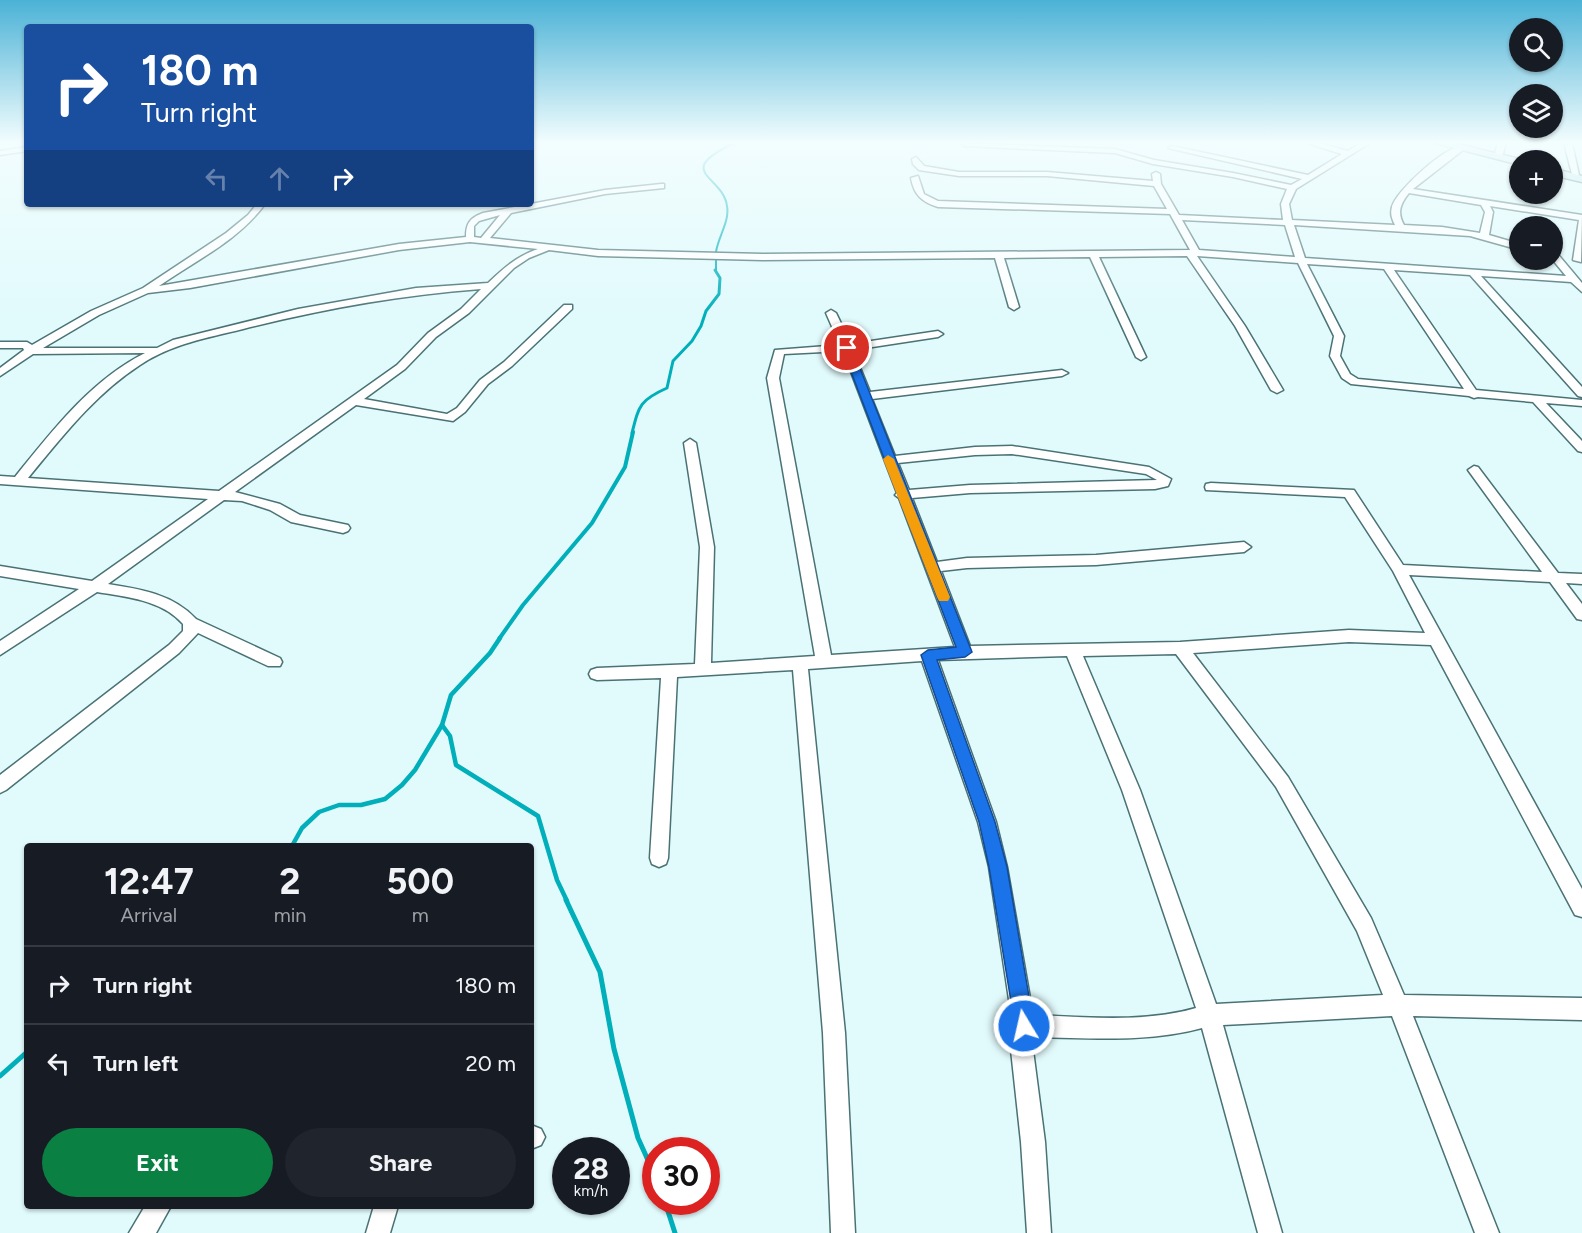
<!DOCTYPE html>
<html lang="en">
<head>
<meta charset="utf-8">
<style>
  body { margin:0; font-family:Figtree,sans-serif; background:#20242c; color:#f1f3f6; height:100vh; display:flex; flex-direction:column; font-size:22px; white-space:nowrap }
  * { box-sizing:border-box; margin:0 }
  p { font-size:20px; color:#9ea1a6 }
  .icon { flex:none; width:33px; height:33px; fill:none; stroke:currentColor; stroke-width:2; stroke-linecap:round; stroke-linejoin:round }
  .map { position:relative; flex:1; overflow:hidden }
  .details { position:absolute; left:24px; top:843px; width:510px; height:366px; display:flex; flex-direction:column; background:#171b24; border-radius:6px; box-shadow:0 2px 4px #0004 }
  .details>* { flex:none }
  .hud { position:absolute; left:24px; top:24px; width:510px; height:183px; border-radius:6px; box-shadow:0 2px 4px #0004; background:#1a4fa0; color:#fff; overflow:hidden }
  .tools { position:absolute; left:1509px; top:18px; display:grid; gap:12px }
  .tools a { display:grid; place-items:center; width:54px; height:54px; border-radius:50%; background:#171b24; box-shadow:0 2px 4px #0004; font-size:30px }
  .speed { position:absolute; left:552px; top:1137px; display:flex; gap:12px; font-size:30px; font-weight:700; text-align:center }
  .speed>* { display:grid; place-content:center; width:78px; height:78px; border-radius:50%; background:#171b24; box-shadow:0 2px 4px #0004; line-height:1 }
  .speed small { font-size:15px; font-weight:400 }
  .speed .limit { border:9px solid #d22; background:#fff; color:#111 }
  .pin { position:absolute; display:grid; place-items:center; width:51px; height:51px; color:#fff; margin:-26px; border:3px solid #fff; border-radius:50%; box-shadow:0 2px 6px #0007 }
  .me { position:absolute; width:66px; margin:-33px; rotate:351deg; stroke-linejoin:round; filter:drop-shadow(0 0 4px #0008) }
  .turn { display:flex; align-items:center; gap:21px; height:126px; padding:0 18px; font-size:27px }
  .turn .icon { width:78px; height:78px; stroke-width:2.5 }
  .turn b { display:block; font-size:42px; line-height:51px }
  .lanes { display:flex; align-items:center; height:57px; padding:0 18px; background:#0003; justify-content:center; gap:30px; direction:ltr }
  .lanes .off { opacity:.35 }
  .eta { display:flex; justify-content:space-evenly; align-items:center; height:102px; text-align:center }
  .eta b { font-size:36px; font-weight:700; line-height:42px }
  .action { display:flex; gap:12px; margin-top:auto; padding:12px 18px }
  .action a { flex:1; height:69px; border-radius:36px; background:#0b8043; color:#fff; font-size:24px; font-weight:700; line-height:69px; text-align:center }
  .action a+a { background:#20242c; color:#f1f3f6 }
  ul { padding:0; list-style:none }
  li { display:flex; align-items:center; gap:18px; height:78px; padding:0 18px; border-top:2px solid #363941 }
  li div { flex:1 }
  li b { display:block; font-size:22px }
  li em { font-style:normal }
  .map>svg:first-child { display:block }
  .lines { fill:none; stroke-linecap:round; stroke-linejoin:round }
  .stream-far4 { stroke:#00afba; stroke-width:2 }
  .stream-far3 { stroke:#00afba; stroke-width:3 }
  .stream-far2 { stroke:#00afba; stroke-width:4 }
  .stream-far1 { stroke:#00afba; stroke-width:4.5 }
  .stream { stroke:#00afba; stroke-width:5 }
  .street-casing { stroke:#4a7275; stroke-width:3 }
  .secondary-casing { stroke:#4a7275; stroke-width:3 }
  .street { fill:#fff; fill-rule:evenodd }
  .secondary { fill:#c1e7ea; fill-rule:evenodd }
  .route { fill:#1a73e8; stroke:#114b97; stroke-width:1.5 }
  .slow { fill:#f59e0b }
</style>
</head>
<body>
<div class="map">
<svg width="1582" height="1233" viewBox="0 0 1582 1233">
  <rect width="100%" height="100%" fill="#e1fafc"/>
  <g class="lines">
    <!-- stream-far4 -->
    <g class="stream-far4">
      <path d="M716,252c2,-15 14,-31 11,-46 -4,-31 -55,-33 7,-63"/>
      <path d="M716,271v-12"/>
    </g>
    <!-- stream-far3 -->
    <path class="stream-far3" d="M632,433c7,-28 8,-33 35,-45l6,-27 19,-20 9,-15 5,-15 13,-17 1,-16 -5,-8"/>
    <!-- stream-far2 -->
    <path class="stream-far2" d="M499,639l24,-34 69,-82 33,-56 8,-35"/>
    <!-- stream-far1 -->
    <g class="stream-far1">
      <path d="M442,725l8,11 6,29 82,51 19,64 10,21"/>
      <path d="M292,846l10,-18 17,-16 20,-7h22l24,-6 17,-14 13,-15 27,-45 9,-30 39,-42 10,-15"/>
    </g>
    <!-- stream -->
    <g class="stream">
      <path d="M566,900l34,72 14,77 24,89 18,40"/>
      <path d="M0,1076l27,-24"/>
      <path d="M665,1202l10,31"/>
    </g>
    <!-- street casing -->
    <g class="street-casing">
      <g id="street">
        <path d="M961,143l154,6 39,11 79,13 58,12 11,-6 -134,-31 4,-2 136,29 34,-21 -35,-11h12l29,8 13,-8h9l-74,46 -7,15 3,16 103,5c-3,-6 -5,-11 -3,-18 4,-16 53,-61 71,-61v4l-50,39 169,26 -1,47 -8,-2 6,-40 -89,-14 3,6 -4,23 31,9v6l-50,-14 -176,-11 11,33 261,18 -14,-17v-8l4,1 26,31v9l-11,-10 -90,-6 101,111v10l-4,-1 -108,-121 -76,-5 82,120 106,10v6l-36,-3 36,38v11l-4,-1 -45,-49 -55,-5 -4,1 -5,-2 -118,-12 -9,-6 -12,-22 4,-20 -36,-73 -101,-7 48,70 38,64 -6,3 -6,-3 -36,-64 -48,-70 -88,1 47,100 -5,3 -5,-3 -46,-100 -86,1 15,49 -5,3 -5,-3 -14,-49 -232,2 -165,-4 -49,-6 -20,8 -15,10 -45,45 -33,24 -31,32 -41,30 83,15 10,-6 23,-28 24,-18 60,-57h8v4l-60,57 -24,18 -23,28 -12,9 -97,-16 -121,87 45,12 20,11 48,10 2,3 -2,3 -5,2 -52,-11 -21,-12 -28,-9 -18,-1 -116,84c32,5 65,10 88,35l84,39 2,4 -2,4h-12l-70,-33 -19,20 -173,137 -6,3v-18l169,-130 14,-14v-7c-21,-24 -56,-27 -86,-32l-97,63v-14l79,-52 -79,-13v-10l92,15 116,-82 -208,-15v-8l15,1c37,-46 76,-97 130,-124l-112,1 -33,22v-8l24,-18 -1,-2h-23v-6h27l5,3 59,-34 52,-23 83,-55 22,-18 9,-11h8c-26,36 -70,57 -106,82l240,-42 67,-7c0,-14 4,-19 17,-24l122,-23 56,-6h3v4l-59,6 -94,19 -21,25 108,12 165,4 427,-4 -20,-36 -232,-7c-16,-5 -24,-12 -27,-29l7,-2 6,18 14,7 229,8 -13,-23 -107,-10h-88l-40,-6 -6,-6 -1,-5 4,-2 8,9 35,6h88l106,9 -1,-7 4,-2 4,2 1,10 18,31 104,5 -2,-16 6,-15 -54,-12 -80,-13 -38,-11 -151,-7zM1409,193l72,12 4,7 -5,21 -38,-6 -38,-2c-7,-12 -4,-21 5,-32zM500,215l-19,23 -7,-1v-11l5,-5zM1182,220l103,5 10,32 -96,-7zM470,242l68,7c-21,7 -34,19 -50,34l-72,5 -118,21 -125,31 -16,8h-114l56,-33 49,-22 42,-5 209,-38zM1307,264l77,5 80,120 -106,-10 -8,-5 -10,-18 4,-20zM481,289l-20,20 -33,24 -31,32 -178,126 -191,-13c34,-41 66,-83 112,-113 31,-21 67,-27 103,-36 79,-20 157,-34 238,-40z"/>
        <path d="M1498,143h8l-4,14 -4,2 -4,-2z"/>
        <path d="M1564,143h8l8,37 -7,-2z"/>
        <path d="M27,147v4l-27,4v-4z"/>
        <path d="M831,310l5,3 15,31 87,-13 5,3 -5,3 -85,13 17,42 192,-22 6,3 -6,3 -190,23 23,57 80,-9 37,-1 137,21 22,12 -3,7 -13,3 -185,4 -58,5 25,64 30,-4 129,-3 148,-13 7,5 -7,5 -148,13 -129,3 -26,3 29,75 210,-4 169,-12 76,3 -32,-62 -48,-74 -139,-7 -1,-3 1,-3 5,-1 143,7 49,75 139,7 -74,-102 6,-4 4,1 80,106 24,1v10l-16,-1 16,21v16l-5,-1 -27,-37 -141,-7 173,314v28l-7,-2 -144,-270 -82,-3 -156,11 95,124 83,141 33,77 178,3v22l-169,-4 86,217h-24l-83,-217 -169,9 59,208h-24l-56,-205c-55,15 -112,10 -168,9l-1,13 12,92 6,91h-24l-6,-91 -10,-92 2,-24 -24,-159 -11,-45 -56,-161 -114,8 37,364 10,200h-24l-8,-200 -30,-363 -116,7 -9,181 -2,6 -7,3 -7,-3 -2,-6 11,-180 -64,2 -6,-2 -2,-4 2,-4 6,-2 98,-4 5,-117 -16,-104 6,-4 6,4 18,104 -3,116 104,-7 -48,-278 8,-28 65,-5 -14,-32zM843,351l54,142 -2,2 4,3 56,149 -124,8 -52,-277 5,-24zM1012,454l134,20 11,6 -187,5 -61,5 -11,-27 77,-8zM1176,654l100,133 81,144 26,64 -167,9 -76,-214 -57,-134zM1067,656l55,134 74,218c-52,15 -109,9 -163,7l-26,-148 -11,-45 -58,-162z"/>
        <path d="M531,1125l10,4 4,8 -4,8 -10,4z"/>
        <path d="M145,1206h26l-15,27h-27z"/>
        <path d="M374,1206h24l-8,27h-24z"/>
      </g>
    </g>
    <!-- secondary casing -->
    <g class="secondary-casing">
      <g id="secondary">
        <path d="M1435,143h18l71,17h-4v5z"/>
        <path d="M1552,168l30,8v6l-30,-7z"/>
      </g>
    </g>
    <!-- street -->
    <use href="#street" class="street"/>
    <!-- secondary -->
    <use href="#secondary" class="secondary"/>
  </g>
  <!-- sky -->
  <linearGradient id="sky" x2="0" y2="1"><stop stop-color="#4bb2d6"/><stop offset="0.45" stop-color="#f2fdfe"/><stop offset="1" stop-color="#f2fdfe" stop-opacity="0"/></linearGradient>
  <rect width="1582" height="316" fill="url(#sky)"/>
  <!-- route -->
  <path class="route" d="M844,345l8,3 120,304 -7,5 -28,3 58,162 12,45 27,159 -3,7 -7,3 -6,-3 -3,-7 -26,-159 -10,-45 -58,-167 7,-5 28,-3 -114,-299z"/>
  <!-- slow -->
  <path class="slow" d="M888,455l6,4 56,138 -2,4h-9l-2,-4 -54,-138z"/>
</svg>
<div class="tools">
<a><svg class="icon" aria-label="search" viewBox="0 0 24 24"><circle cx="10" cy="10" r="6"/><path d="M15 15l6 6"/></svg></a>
<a><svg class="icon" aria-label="layers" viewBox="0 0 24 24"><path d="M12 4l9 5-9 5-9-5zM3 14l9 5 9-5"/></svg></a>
<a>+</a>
<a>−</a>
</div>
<div class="speed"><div>28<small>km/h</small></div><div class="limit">30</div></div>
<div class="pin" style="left:847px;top:348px;background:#d93025"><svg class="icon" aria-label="arrive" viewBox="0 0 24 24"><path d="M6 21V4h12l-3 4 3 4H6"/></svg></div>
<svg class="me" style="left:1024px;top:1026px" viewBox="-20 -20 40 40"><circle r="17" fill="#1a73e8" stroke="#fff" stroke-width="3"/><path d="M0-11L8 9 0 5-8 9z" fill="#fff"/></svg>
<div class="hud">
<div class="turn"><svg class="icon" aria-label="right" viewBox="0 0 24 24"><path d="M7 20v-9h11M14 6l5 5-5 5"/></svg><div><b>180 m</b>Turn right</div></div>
<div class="lanes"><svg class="icon off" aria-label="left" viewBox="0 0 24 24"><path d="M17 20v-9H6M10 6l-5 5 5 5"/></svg><svg class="icon off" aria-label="ahead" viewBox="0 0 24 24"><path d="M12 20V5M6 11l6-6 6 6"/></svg><svg class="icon" aria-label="right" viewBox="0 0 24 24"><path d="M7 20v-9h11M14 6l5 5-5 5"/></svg></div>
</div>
<section class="details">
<div class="eta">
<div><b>12:47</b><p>Arrival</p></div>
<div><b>2</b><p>min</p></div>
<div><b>500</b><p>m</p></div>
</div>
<ul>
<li><svg class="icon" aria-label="right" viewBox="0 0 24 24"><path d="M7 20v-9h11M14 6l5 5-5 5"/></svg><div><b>Turn right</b></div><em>180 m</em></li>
<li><svg class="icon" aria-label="left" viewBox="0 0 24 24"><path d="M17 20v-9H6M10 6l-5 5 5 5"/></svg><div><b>Turn left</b></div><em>20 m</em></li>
</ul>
<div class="action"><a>Exit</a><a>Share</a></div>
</section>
</div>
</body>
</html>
